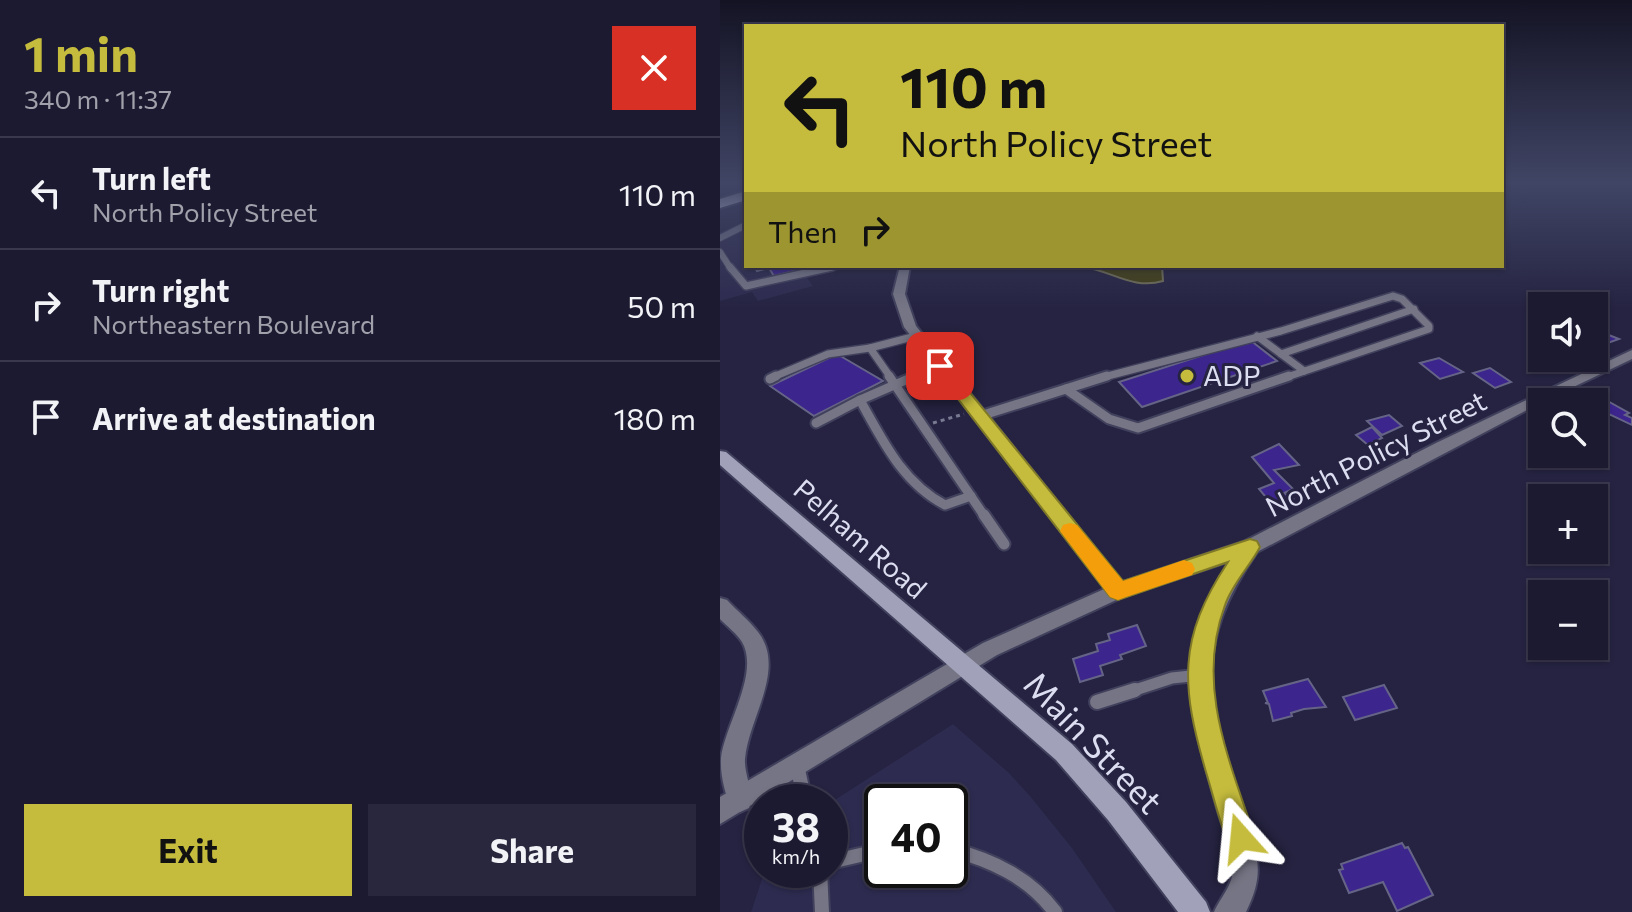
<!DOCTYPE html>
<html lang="en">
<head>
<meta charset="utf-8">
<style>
  body { margin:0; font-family:Commissioner,sans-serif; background:#29273d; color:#f1f3f6; height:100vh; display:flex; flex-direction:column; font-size:30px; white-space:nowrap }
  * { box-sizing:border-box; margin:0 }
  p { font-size:26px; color:#a0a1ab }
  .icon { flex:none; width:44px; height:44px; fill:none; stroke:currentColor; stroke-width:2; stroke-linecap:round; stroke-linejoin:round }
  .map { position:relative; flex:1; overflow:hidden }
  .panel { display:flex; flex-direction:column; background:#1c1a31; width:720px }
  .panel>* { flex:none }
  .top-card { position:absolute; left:24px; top:24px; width:760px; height:244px; border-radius:0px; box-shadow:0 2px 6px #0004,0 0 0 2px #3a384d; background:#c5bc3d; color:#111; overflow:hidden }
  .controls { position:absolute; left:808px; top:292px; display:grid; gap:16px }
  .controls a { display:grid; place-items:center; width:80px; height:80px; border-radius:0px; background:#1c1a31; box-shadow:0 2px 6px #0004,0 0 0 2px #3a384d; font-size:40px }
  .speed { position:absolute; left:24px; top:784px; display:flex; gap:16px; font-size:40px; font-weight:700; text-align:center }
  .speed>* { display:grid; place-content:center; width:104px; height:104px; border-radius:50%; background:#1c1a31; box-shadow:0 2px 6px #0004,0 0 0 2px #3a384d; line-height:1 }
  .speed small { font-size:20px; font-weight:400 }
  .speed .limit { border:4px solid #111; border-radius:12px; background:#fff; color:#111 }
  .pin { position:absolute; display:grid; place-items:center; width:68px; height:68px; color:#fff; margin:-34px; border-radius:16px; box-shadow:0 4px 12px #0006 }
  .me { position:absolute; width:88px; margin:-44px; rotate:342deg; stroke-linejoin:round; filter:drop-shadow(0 0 6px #0008) }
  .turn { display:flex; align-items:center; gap:28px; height:168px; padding:0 24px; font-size:36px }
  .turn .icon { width:104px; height:104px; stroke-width:2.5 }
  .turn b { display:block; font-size:56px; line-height:68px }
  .then { display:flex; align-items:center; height:76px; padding:0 24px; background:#0003; gap:16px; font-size:30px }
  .round { display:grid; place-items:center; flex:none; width:84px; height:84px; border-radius:0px; background:#29273d }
  .overview { display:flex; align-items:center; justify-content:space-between; height:136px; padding:0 24px }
  h1 { font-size:48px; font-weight:700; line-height:60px; color:#c5bc3d }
  .cta { display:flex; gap:16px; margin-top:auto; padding:16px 24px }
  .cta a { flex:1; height:92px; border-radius:0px; background:#c5bc3d; color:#111; font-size:32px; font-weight:700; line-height:92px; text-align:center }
  .cta a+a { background:#29273d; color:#f1f3f6 }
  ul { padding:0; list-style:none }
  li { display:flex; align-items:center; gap:24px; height:112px; padding:0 24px; border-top:2px solid #3a384d }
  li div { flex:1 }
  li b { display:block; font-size:30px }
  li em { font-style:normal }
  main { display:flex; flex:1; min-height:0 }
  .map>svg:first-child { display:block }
  .built { fill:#2d2b4f; fill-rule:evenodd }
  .water { fill:#423f12; stroke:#706e55; stroke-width:2 }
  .building { fill:#3c258c; stroke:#656487; stroke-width:2 }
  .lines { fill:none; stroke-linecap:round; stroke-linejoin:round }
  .service-far4-casing { stroke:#42415d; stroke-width:8 }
  .service-far3-casing { stroke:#42415d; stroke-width:10 }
  .service-far2-casing { stroke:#42415d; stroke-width:13 }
  .service-far1-casing { stroke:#42415d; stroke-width:15 }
  .service-casing { stroke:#42415d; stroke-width:18 }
  .minor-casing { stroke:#42415d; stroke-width:4 }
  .tertiary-casing { stroke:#42415d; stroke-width:4 }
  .secondary-casing { stroke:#42415d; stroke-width:4 }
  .motorway-casing { stroke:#42415d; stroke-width:4 }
  .path { stroke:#797992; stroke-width:3; stroke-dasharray:4 4; stroke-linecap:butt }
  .service-far4 { stroke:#757585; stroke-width:6 }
  .service-far3 { stroke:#757585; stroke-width:7 }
  .service-far2 { stroke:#757585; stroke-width:9 }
  .service-far1 { stroke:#757585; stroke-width:11 }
  .service { stroke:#757585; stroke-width:14 }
  .minor { fill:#757585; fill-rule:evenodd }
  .tertiary { fill:#757585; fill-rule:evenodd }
  .secondary { fill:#a1a1ba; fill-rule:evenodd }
  .motorway { fill:#e3e4fc; fill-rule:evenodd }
  .route { fill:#c5bc3d; stroke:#807a28; stroke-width:2 }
  .slow { fill:#f59e0b }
  .poi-dot { fill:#c5bc3d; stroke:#252341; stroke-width:3 }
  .labels { text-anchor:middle; stroke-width:6; stroke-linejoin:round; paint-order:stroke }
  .poi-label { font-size:28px; fill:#dcddf0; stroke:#252341; text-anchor:start }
  .street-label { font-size:28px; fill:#dcddf0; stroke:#252341 }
  .near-street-label { font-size:34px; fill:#dcddf0; stroke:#252341 }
</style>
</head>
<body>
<main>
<section class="panel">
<div class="overview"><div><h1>1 min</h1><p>340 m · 11:37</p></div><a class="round" style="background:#d93025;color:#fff"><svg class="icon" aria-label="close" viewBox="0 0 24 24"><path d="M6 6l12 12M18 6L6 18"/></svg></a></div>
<ul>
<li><svg class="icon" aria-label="left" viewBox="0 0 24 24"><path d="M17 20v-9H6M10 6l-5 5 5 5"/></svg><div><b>Turn left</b><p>North Policy Street</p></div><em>110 m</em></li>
<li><svg class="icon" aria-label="right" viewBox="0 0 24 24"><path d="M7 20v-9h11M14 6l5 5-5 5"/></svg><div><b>Turn right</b><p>Northeastern Boulevard</p></div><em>50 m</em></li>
<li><svg class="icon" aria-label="arrive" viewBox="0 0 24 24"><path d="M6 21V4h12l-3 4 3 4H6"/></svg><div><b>Arrive at destination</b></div><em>180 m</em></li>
</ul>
<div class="cta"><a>Exit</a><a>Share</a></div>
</section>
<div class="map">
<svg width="912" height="912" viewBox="0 0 912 912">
  <rect width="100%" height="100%" fill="#252341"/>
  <!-- built -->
  <g class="built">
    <path d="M26,222v44h105l-44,12 6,8 -55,15 -6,-9 -32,9v-69z"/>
    <path d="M233,724l56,49 21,23 42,52 44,64h-365l14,-42h65v-67zM162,802h68v68h-68z"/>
  </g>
  <!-- water -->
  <path class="water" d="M268,266h174l1,15c-30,9 -51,-10 -79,-14 -32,-5 -64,4 -96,-1z"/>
  <!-- building -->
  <g class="building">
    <path d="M34,266h61l-41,10 -5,-8 -12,3z"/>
    <path d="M874,330h2l23,9 -14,5 -11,-4z"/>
    <path d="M530,340l27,21 -135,46 -23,-25z"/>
    <path d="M117,354l46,27 -69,35 -44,-30z"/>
    <path d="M822,356l28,2 6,4 -17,7 -23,-11z"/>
    <path d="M719,358l24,14 -23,7 -20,-16z"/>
    <path d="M770,368l21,14 -16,6 -22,-15z"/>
    <path d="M884,399l25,14 -4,2 7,3v7l-36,-17z"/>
    <path d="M669,415l13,11 -20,9 -15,-14z"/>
    <path d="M652,427l10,11 -14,7 -12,-10z"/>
    <path d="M559,444l20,21 -25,5 19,19 -9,4 9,6 -18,9 -16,-19 15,-6 -22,-26z"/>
    <path d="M417,625l9,21 -26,9 2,4 -22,7 3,9 -23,7 -7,-23 25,-8 -2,-7 14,-4 -2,-6z"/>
    <path d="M588,679l18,28 -22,2 -13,4 1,3 -19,5 -4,-17 -4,-1h3l-5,-12z"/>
    <path d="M664,685l13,23 -42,12 -12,-23z"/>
    <path d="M682,843l3,5 3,-1 25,48 -36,16 -14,-29 -34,11 -10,-23 4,-1 -2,-5z"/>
  </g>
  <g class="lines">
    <!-- service-far4 casing -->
    <g class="service-far4-casing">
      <g id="service-far4">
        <path d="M0,238l26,-13"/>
        <path d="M0,252l11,17"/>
        <path d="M103,269l14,-3"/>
      </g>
    </g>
    <!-- service-far3 casing -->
    <g class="service-far3-casing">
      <g id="service-far3">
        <path d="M10,267l16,19 86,-19"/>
        <path d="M537,336l47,35"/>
        <path d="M561,354l133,-45"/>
        <path d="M51,378l57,-24 42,-6"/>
        <path d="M171,378l-21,-30 46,-12"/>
        <path d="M191,378l29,-12"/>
        <path d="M380,378l181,-47 112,-35 9,3 27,27v3l-145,49"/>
      </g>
    </g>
    <!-- service-far2 casing -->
    <g class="service-far2-casing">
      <g id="service-far2">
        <path d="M169,376l96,141"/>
        <path d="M195,376l-55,24c23,41 42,82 85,105l26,-9"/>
        <path d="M50,379l6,-3"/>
        <path d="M346,389l43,30 29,9 151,-52"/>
        <path d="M260,416l127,-40"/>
        <path d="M96,423l44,-23"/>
      </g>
    </g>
    <!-- service-far1 casing -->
    <g class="service-far1-casing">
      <g id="service-far1">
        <path d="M264,515l20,29"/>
        <path d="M409,692l43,-14 28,-3"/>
      </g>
    </g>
    <!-- service casing -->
    <g class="service-casing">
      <g id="service">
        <path d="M377,702l38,-12"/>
        <path d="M77,765l8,37"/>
        <path d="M230,849c41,11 79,28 105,63"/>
        <path d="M110,862l52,-12"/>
        <path d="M100,870l2,42"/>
      </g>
    </g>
    <!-- minor casing -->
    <g class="minor-casing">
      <g id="minor">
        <path d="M180,266h10l-5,28 11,32 209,260 3,5 -3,5 -7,3 -7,-3 -207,-269 -11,-33z"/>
        <path d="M0,598l7,2c10,11 22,20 31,32 29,37 -10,87 -13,127 -1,17 10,33 4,49l-9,4 -9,-4c-6,-15 -11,-33 -10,-50 4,-33 39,-85 21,-116 -5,-8 -15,-16 -22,-23z"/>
      </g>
    </g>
    <!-- tertiary casing -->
    <g class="tertiary-casing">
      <path id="tertiary" d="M912,350v9l-90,43 -285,150c-70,101 -46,153 -13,261 12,42 23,56 2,99h-32c6,-14 20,-28 19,-45 -1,-18 -11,-41 -16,-59 -27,-97 -48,-156 13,-247l-105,35 -128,59 -277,169v-27l263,-154 128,-57 132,-44 193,-99z"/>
    </g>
    <!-- secondary casing -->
    <g class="secondary-casing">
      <path id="secondary" d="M0,451l6,1 346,292 54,58 80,100 4,10h-32l-70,-92 -52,-60 -336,-295z"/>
    </g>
    <!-- motorway casing -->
    <g class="motorway-casing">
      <path id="motorway" d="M26,191v9l-26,8v-9z"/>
    </g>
    <!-- path -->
    <path class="path" d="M213,423l31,-9"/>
    <!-- service-far4 -->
    <use href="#service-far4" class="service-far4"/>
    <!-- service-far3 -->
    <use href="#service-far3" class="service-far3"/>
    <!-- service-far2 -->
    <use href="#service-far2" class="service-far2"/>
    <!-- service-far1 -->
    <use href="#service-far1" class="service-far1"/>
    <!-- service -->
    <use href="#service" class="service"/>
    <!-- minor -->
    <use href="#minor" class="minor"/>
    <!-- tertiary -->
    <use href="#tertiary" class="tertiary"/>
    <!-- secondary -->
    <use href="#secondary" class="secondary"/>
    <!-- motorway -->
    <use href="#motorway" class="motorway"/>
  </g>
  <!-- sky -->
  <linearGradient id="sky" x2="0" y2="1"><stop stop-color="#141324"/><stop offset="0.59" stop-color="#404565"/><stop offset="1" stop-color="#404565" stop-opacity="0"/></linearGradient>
  <rect width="912" height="309" fill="url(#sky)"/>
  <!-- route -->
  <path class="route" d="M220,361l6,2 177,218 127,-42 7,2 3,6c-10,19 -28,37 -35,58 -30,81 5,156 30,233l-4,11 -10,4 -11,-4c-10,-25 -16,-51 -24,-77 -25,-86 -29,-133 22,-210l-110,38 -8,-3 -175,-228 -3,-3z"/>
  <!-- slow -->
  <path class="slow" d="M350,523l7,2 46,56 61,-21 8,3 3,6 -3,6 -66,22 -8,3 -8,-3 -50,-66 3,-6z"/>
  <!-- markers -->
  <circle class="poi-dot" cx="467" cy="376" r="8"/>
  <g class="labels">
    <!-- poi labels -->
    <g class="poi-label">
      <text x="483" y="386">ADP</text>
    </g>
    <!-- street labels -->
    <g class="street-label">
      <text transform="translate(656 454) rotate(-27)" y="10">North Policy Street</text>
      <text transform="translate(140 539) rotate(41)" y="10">Pelham Road</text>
    </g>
    <!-- near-street labels -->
    <g class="near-street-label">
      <text transform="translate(373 743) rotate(46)" y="12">Main Street</text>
    </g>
  </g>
</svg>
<div class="controls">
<a><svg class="icon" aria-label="sound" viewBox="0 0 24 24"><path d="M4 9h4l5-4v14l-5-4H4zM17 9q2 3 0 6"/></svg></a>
<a><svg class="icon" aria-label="search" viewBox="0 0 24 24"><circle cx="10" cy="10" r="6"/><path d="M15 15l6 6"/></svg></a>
<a>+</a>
<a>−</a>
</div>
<div class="speed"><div>38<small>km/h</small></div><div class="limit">40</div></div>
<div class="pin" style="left:220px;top:366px;background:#d93025"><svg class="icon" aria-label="arrive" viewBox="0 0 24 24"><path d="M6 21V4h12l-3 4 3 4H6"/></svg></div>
<svg class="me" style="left:521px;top:838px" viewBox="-20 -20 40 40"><path d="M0-17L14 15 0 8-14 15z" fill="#c5bc3d" stroke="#fff" stroke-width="4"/></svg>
<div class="top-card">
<div class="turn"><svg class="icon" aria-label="left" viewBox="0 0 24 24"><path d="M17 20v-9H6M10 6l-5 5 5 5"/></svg><div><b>110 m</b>North Policy Street</div></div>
<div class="then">Then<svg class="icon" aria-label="right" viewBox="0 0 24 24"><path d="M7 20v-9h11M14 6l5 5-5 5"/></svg></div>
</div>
</div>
</main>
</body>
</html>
